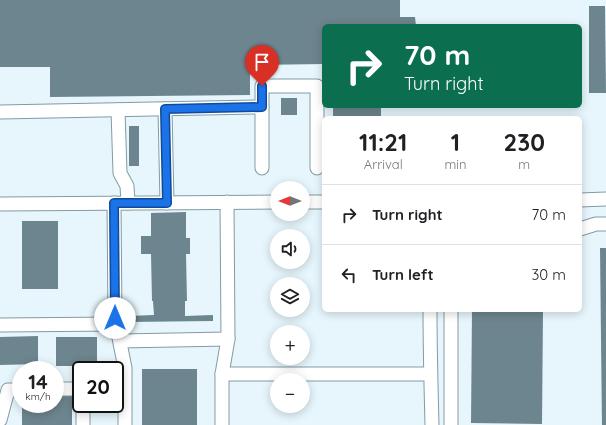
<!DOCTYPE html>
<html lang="en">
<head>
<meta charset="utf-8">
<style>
  body { margin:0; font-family:Quicksand,sans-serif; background:#f2f2f2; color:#202124; height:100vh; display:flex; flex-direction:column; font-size:15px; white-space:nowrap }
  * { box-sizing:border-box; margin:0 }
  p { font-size:13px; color:#757577 }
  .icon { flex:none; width:22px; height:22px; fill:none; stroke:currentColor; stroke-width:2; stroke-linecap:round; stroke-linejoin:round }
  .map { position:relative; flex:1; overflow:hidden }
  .details { position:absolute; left:322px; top:116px; width:260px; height:196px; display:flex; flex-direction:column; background:#fff; border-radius:6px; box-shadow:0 2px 10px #0003 }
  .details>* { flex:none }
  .hud { position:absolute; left:322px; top:24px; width:260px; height:84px; border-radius:6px; box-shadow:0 2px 10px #0003; background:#0b6e4f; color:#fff; overflow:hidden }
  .needle { width:26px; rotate:270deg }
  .tools { position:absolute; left:270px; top:181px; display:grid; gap:8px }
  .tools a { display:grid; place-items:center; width:40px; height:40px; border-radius:50%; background:#fff; box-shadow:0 2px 10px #0003; font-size:20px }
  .speed { position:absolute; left:12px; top:361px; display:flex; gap:8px; font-size:20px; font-weight:700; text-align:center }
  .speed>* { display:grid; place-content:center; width:52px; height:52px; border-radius:50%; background:#fff; box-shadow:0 2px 10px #0003; line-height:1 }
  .speed small { font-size:10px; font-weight:400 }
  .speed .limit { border:2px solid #111; border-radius:6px; background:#fff; color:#111 }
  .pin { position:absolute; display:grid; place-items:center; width:34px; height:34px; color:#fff; margin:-41px -17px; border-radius:50% 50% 50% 0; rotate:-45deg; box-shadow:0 0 4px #0007 }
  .pin .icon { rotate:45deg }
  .me { position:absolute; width:44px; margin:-22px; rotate:0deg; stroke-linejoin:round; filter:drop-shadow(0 0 3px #0008) }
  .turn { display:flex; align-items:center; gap:14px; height:84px; padding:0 16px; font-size:18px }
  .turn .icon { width:52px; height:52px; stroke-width:2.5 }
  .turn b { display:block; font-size:28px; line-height:34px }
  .eta { display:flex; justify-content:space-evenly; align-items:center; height:68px; text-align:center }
  .eta b { font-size:24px; font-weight:700; line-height:28px }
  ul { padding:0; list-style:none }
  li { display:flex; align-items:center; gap:12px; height:60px; padding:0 16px; border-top:1px solid #e0e0e0 }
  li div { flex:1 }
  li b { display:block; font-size:15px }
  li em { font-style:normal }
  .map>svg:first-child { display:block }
  .building { fill:#6d858f }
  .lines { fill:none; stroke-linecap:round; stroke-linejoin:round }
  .minor-casing { stroke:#829ba4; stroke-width:15 }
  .minor { stroke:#fff; stroke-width:13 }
  .route-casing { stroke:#114b97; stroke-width:10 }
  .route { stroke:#1a73e8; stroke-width:7 }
</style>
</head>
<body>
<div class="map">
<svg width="606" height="425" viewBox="0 0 606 425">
  <rect width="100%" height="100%" fill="#e6f6fc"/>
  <!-- building -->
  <g class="building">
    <path d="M0,0h400v17h15l1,9h-92v38l-74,1v30l-200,2v-30h-50z"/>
    <path d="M589,6h16l1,87h-17z"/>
    <rect x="281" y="98" width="16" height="17"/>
    <rect x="333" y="106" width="48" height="12"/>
    <rect x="129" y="126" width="10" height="40"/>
    <path d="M186,212v26h4v16h-4l1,47h-2v15l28,-1v6l-85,1v-6l26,-1 -1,-14h-1l-1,-47h-10v-18h10v-23z"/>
    <rect x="22" y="221" width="36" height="68"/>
    <path d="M600,248h6v177h-4z"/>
    <path d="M472,310h71l-1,114 -71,-1z"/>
    <path d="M38,336v28l-38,1v-28z"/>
    <rect x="56" y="337" width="41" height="29"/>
    <rect x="142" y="369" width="55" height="56"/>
    <path d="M55,395h17v30h-50v-21h33z"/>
  </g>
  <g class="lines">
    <!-- minor casing -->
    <g class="minor-casing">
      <g id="minor">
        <path d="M165,109l2,94"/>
        <path d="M118,110l2,63 7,13 1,17"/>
        <path d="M0,112l262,-5"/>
        <path d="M262,168v-82h55v82"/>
        <path d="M580,200l26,-1"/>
        <path d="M303,202h21"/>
        <path d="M114,203l1,115 10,50v57"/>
        <path d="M0,204l277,-2"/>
        <path d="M580,229l16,-5h10"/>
        <path d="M430,310c0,38 1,77 2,115"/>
        <path d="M451,310v115"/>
        <path d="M0,325l116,-1"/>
        <path d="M120,341l108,-2"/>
        <path d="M222,374h208"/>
        <path d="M55,389h26"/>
        <path d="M83,404v21"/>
        <path d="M0,420l8,-30h13"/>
        <path d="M222,425v-51l6,-35 -1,-137"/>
      </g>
    </g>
    <!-- minor -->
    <use href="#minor" class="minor"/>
  </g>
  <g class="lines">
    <!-- route casing -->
    <g class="route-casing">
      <path id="route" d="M115,318l-1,-115h53l-2,-94 97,-2v-21"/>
    </g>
    <!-- route -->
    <use href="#route" class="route"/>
  </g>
</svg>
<div class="tools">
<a><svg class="needle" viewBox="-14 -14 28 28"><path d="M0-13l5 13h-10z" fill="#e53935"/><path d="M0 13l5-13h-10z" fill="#757577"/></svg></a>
<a><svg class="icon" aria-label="sound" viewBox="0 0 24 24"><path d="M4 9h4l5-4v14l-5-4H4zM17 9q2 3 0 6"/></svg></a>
<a><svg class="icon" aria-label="layers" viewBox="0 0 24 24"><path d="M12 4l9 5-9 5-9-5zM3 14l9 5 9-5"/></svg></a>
<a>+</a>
<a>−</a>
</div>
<div class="speed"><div>14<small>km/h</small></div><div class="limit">20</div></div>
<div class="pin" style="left:262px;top:86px;background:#d93025"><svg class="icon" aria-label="arrive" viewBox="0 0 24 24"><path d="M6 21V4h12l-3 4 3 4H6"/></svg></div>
<svg class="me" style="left:115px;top:318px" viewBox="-20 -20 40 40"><circle r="19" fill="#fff"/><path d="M0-13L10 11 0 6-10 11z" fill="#1a73e8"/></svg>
<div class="hud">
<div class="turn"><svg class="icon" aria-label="right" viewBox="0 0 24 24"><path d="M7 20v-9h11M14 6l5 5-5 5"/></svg><div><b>70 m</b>Turn right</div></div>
</div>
<section class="details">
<div class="eta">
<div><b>11:21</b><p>Arrival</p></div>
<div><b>1</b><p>min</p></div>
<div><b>230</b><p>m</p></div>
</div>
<ul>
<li><svg class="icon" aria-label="right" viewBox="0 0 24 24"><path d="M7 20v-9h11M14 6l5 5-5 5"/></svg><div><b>Turn right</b></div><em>70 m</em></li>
<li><svg class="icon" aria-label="left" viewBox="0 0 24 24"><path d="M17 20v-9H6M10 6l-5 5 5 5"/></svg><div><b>Turn left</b></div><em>30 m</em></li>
</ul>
</section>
</div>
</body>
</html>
